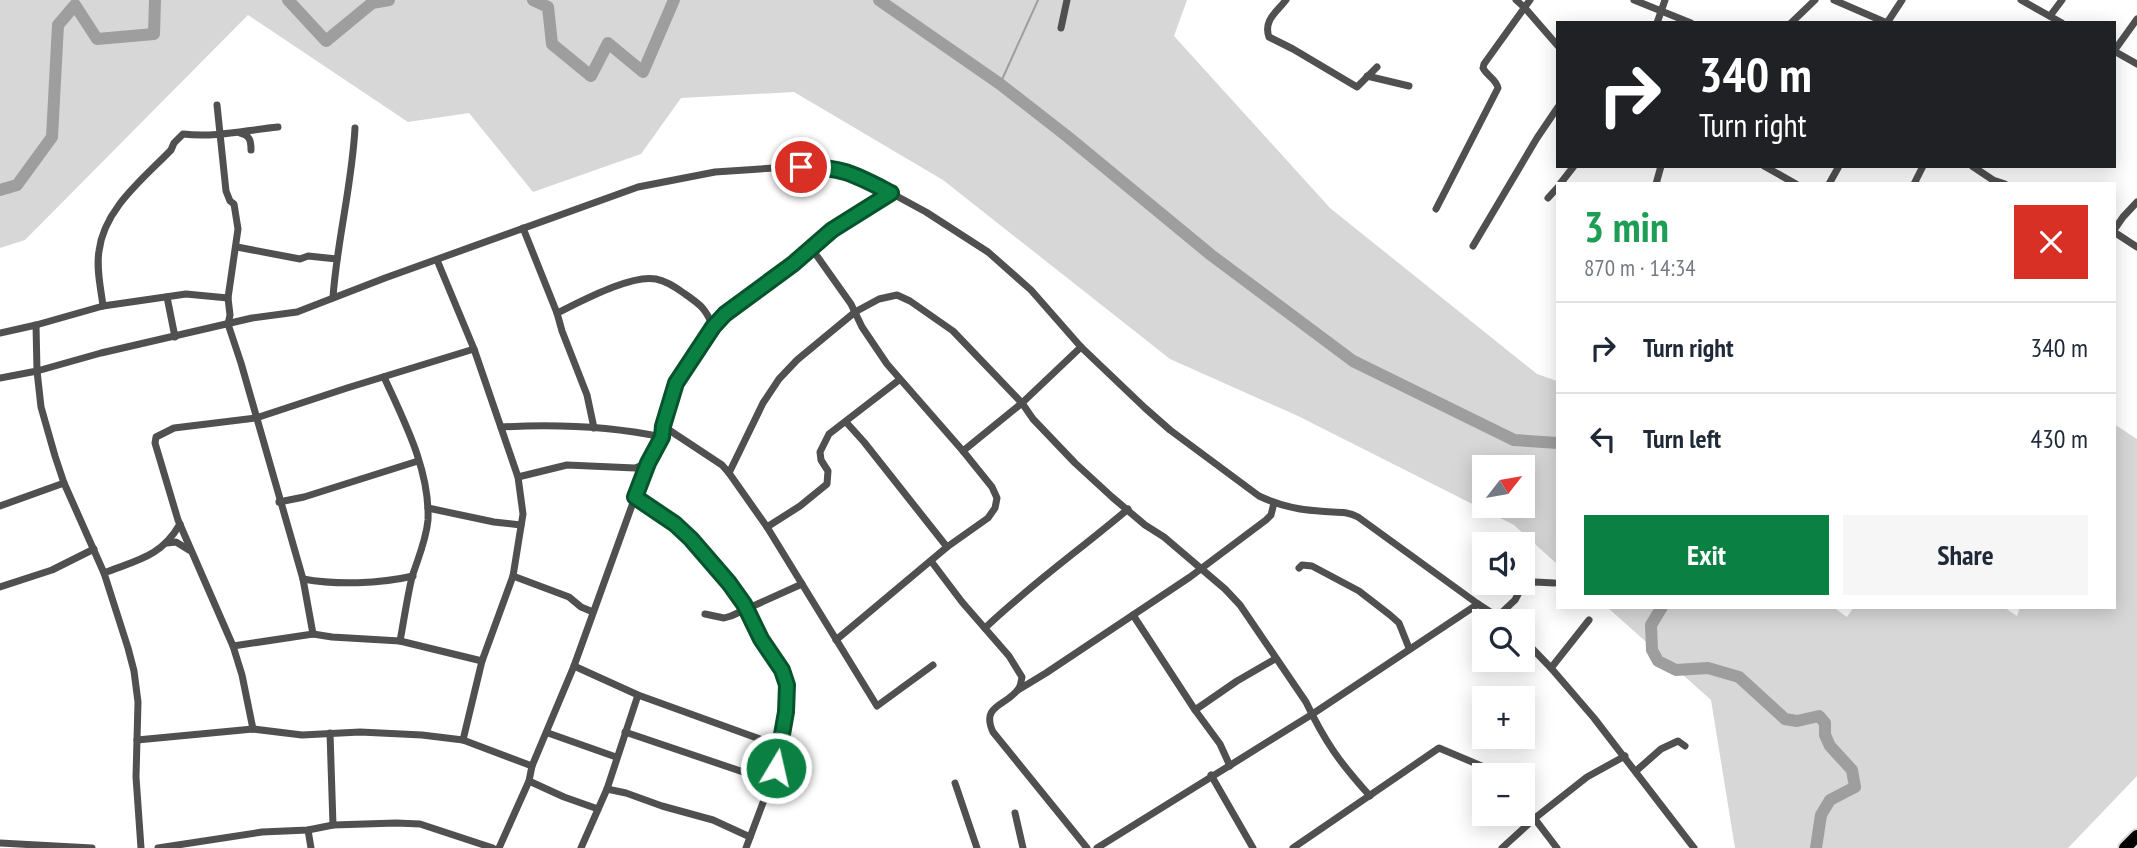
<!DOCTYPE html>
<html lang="en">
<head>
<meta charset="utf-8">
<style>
  body { margin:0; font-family:"PT Sans Narrow",sans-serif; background:#f6f6f7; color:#1f2937; height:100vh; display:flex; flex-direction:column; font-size:26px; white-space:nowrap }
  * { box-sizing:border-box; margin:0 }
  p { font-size:23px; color:#747a83 }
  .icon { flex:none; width:38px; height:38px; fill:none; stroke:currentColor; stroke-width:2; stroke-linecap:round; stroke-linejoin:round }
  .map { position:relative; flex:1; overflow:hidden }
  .side { position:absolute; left:1556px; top:182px; width:560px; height:427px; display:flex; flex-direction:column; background:#fff; border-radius:0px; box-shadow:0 4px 18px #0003 }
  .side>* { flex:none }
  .hud { position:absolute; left:1556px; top:21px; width:560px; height:147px; border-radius:0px; box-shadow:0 4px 18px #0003; background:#202124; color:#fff; overflow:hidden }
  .needle { width:46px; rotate:59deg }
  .buttons { position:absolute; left:1472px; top:455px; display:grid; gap:14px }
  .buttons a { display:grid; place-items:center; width:63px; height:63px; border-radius:0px; background:#fff; box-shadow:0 4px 18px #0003; font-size:35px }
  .pin { position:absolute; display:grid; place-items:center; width:60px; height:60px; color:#fff; margin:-30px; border:4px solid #fff; border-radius:50%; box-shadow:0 2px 7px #0007 }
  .me { position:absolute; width:77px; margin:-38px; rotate:9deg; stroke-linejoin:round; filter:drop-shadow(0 0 5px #0008) }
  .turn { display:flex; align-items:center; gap:24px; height:147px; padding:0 28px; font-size:32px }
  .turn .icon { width:91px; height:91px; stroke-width:2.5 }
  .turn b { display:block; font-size:49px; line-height:60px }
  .round { display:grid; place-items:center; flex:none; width:74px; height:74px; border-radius:0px; background:#f6f6f7 }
  .head { display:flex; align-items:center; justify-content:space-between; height:119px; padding:0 28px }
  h1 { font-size:42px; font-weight:700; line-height:52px; color:#1e9e55 }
  .button { display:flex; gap:14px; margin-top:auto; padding:14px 28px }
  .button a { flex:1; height:80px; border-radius:0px; background:#0b8043; color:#fff; font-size:28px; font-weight:700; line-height:80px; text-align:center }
  .button a+a { background:#f6f6f7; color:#1f2937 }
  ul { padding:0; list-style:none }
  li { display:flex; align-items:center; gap:21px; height:91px; padding:0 28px; border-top:2px solid #e0e1e3 }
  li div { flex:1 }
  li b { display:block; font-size:26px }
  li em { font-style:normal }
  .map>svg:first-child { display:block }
  .green { fill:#d7d7d7; fill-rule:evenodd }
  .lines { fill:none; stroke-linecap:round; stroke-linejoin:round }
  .stream { stroke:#9e9e9e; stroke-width:2 }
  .river { stroke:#9e9e9e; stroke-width:12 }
  .trunk-casing { stroke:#dbdbdb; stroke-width:16 }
  .minor { stroke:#505050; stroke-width:7 }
  .trunk { stroke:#000; stroke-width:12 }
  .route-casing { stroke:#07532c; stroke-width:18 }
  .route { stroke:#0b8043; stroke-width:12 }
</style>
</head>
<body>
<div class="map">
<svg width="2137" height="848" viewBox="0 0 2137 848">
  <rect width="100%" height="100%" fill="#fff"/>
  <!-- green -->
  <g class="green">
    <path d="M0,0h1187l-13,36 156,172 207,166 20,7v183l-43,-39 -216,-109 -128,-57 -227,-179 -149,-88 -113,6 -40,56 -108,38 -64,-79 -61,9 -160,-107 -223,225 -25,8zM1484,467h38v39h-38z"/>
    <path d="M2114,424l23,15v337l-69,72h-333l-24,-148 -104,-93h226l14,10 7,-10h150l13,9 3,-9h94z"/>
  </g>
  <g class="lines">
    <!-- stream -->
    <path class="stream" d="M1000,84l38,-84"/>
    <!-- river -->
    <g class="river">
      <path d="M288,0l38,41 46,-38 17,-3"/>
      <path d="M533,0l15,7 4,37 39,32 17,-33 35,29 31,-72"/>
      <path d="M879,0l121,84 68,53 143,118 142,106 161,79 44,3"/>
      <path d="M0,190l17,-5 35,-48 6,-112 17,-20 22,34 57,-5 1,-34"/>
      <path d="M1662,607l-11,18 1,25 6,11 18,9 32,-2 31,9 46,42 12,2 22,-5 6,7v12l5,11 22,24 3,17 -25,13 -9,15 -5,33"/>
    </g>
    <!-- trunk casing -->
    <g class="trunk-casing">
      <path id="trunk" d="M2125,848l12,-12"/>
    </g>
    <!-- minor -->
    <g class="minor">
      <path d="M1286,0c-9,12 -23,20 -17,37l24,12 64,38 20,-20"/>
      <path d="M1516,0l9,8 33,38"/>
      <path d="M1634,0l57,23"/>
      <path d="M1834,0l53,23"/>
      <path d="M2021,0l41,23"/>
      <path d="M2050,16l12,-16"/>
      <path d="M2137,19l-23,32 23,13"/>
      <path d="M1657,23l8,-23"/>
      <path d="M1791,23l24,-23"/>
      <path d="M1887,23l15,-23"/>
      <path d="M1061,28l6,-28"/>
      <path d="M1367,76l42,10"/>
      <path d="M217,105l9,86 4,10 4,3 4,25 -10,69 2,17 -2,9 13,39 62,216 10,55"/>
      <path d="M240,133c10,2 11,8 11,17"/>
      <path d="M1764,166l32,18"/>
      <path d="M1972,166l21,14 12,4"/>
      <path d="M1560,184l14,-18"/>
      <path d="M1656,184l5,-18"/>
      <path d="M1829,184l10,-18"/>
      <path d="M1914,184l9,-18"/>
      <path d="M1548,198l10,-11"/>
      <path d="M1436,209l62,-121c-2,-9 -11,-12 -15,-20l1,-4 46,-64"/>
      <path d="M523,228l34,85 5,18 25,64 7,33"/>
      <path d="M2114,230l9,-13 14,-15"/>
      <path d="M2114,232l23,15"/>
      <path d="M1473,246l64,-108 21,-31"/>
      <path d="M237,247l63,12 8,-3 29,3"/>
      <path d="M812,249l39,55 11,23 25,37 76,87 29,36 5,11 -2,10 -7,10 -41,29 -111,93"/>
      <path d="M437,260l37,89 44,128 5,37 -10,62 -31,85 -19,79"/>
      <path d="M167,297l8,40"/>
      <path d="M333,297c4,-56 19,-112 22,-169"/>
      <path d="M103,306c-2,-17 -7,-37 -4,-55 5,-42 44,-72 72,-101l3,-7 9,-9c33,4 63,-4 95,-7"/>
      <path d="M557,313c23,-11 74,-39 99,-34 10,2 21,9 29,15 16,11 21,15 28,33"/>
      <path d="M0,333l36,-8 67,-19 83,-12 42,4"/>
      <path d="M384,377c20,44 46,93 44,143 -2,21 -10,38 -16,57 -5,21 -8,43 -12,64"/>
      <path d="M0,378l37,-7 -1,-46"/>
      <path d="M846,422l18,20 83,105"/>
      <path d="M663,426l59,39 7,8 38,54 110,179 56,-41"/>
      <path d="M501,427c54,-3 108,-1 161,10"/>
      <path d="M963,451l59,-48 59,-56"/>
      <path d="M729,473l34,-70 16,-24 18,-19 58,-48 24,-13 18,-4 13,6 43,30 69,72 11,16 42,44 37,34 33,28 19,12 61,52 15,16 66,97c19,40 34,61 64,94"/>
      <path d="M518,477l49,-12 68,3 13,-5"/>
      <path d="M635,497l40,27 16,15 38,44 15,21 17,35 25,39v34l-10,56 -30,80"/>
      <path d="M279,502l25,-5 114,-36"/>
      <path d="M0,506l64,-23"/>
      <path d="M428,508l66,14 27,3"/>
      <path d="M767,527l33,-21 27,-22 1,-13 -7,-11 -1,-8 9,-18 70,-54"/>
      <path d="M167,543l9,-1 13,8"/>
      <path d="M931,561l31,41 47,54 13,21c-1,4 -1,8 -3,11 -11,18 -39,16 -26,44l94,116"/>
      <path d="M1299,568l3,-3 10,1 47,25 31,24 9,8 10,25"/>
      <path d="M104,573c33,-13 57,-16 76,-49"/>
      <path d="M513,576l56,21 12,10 12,5"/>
      <path d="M303,579c33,6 76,5 110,-3"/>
      <path d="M0,587l52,-17 42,-21"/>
      <path d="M705,614l19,4 7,-2 71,-32"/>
      <path d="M1133,615l62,95 25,34 10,22"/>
      <path d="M1498,616l17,-16 8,-15 12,-3 19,1"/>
      <path d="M985,628c45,-43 96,-79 143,-119"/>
      <path d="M1522,638l29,30 43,50 100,130"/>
      <path d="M233,646l80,-12 19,3 68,4 82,20"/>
      <path d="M574,666l64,29 141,51"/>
      <path d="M1551,668l38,-48"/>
      <path d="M1018,690l28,-17 144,-96 76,-57 5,-5 3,-12"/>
      <path d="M1195,710l42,-29 38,-22"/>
      <path d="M253,729l-11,-54 -9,-29 -55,-126 -23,-77 1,-6 18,-9 82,-10 91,-30 127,-39"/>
      <path d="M625,732l145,49"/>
      <path d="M330,733l3,92"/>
      <path d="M548,733l68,24"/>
      <path d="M137,740l116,-11 49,6 58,-3 62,3 41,5 69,26"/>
      <path d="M1636,771l25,-22 17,-8 7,5"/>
      <path d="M1211,775l42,73"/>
      <path d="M529,781l35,16 34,12"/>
      <path d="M955,783l22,65"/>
      <path d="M607,789l19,4 36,13 51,14 37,17"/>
      <path d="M1522,802l35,46"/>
      <path d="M1015,813l8,35"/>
      <path d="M308,830l3,18"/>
      <path d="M0,843l92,5"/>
      <path d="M141,848l-5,-71 2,-75 -4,-31 -6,-23 -24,-75 -40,-90 -9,-27 -14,-49 -4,-36 64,-18 151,-35 45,-6 88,-34 253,-91 77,-15 75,-5h40l26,8 35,18 35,19 62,40 43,38 50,57 64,61 25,22 89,66c19,9 39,14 60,15 15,2 26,-1 39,6l120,87 26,17"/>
      <path d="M158,848l104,-16 46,-2 25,-5 63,-2 24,1 73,24"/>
      <path d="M499,848l30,-67 3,-15 42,-100 61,-169 13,-34 14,-26 1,-11 13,-43 37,-56 12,-13 68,-50 40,-34 58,-37"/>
      <path d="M581,848l26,-59 31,-94"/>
      <path d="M1097,848l214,-133 167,-111"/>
      <path d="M1293,848l146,-100 64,27"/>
      <path d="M1502,848l33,-30 52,-41 38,-21"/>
    </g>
    <!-- trunk -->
    <use href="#trunk" class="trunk"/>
  </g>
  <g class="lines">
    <!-- route casing -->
    <g class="route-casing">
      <path id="route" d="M776,768l10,-56 1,-27 -5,-15 -21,-31 -17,-35 -15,-21 -38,-44 -16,-15 -40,-27 13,-34 14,-26 1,-11 13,-43 37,-56 12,-13 68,-50 39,-34 59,-37c-35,-18 -50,-27 -90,-26"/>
    </g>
    <!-- route -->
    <use href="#route" class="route"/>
  </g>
</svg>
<div class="buttons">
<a><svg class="needle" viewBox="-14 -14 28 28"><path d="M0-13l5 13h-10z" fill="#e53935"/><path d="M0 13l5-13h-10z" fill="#747a83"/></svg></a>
<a><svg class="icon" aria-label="sound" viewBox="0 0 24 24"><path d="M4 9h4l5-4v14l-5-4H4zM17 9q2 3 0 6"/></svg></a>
<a><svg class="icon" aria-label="search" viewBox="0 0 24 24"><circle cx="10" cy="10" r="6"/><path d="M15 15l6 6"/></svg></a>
<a>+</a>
<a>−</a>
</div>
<div class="pin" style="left:801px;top:167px;background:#d93025"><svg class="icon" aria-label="arrive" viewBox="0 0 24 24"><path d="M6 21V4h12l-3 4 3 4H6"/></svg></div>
<svg class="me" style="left:776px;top:768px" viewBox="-20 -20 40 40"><circle r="17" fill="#0b8043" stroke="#fff" stroke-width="3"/><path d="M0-11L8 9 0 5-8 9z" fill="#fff"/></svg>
<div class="hud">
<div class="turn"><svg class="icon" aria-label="right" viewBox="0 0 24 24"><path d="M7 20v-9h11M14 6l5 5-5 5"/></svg><div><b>340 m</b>Turn right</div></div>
</div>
<section class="side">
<div class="head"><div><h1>3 min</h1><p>870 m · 14:34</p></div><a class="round" style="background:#d93025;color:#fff"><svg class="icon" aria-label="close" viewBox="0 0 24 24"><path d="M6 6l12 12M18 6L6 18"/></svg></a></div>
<ul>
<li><svg class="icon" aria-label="right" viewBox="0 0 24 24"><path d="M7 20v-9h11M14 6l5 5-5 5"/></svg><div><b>Turn right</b></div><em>340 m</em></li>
<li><svg class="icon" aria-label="left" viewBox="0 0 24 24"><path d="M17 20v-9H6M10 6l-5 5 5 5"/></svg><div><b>Turn left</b></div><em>430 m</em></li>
</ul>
<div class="button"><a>Exit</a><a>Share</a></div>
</section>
</div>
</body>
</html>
